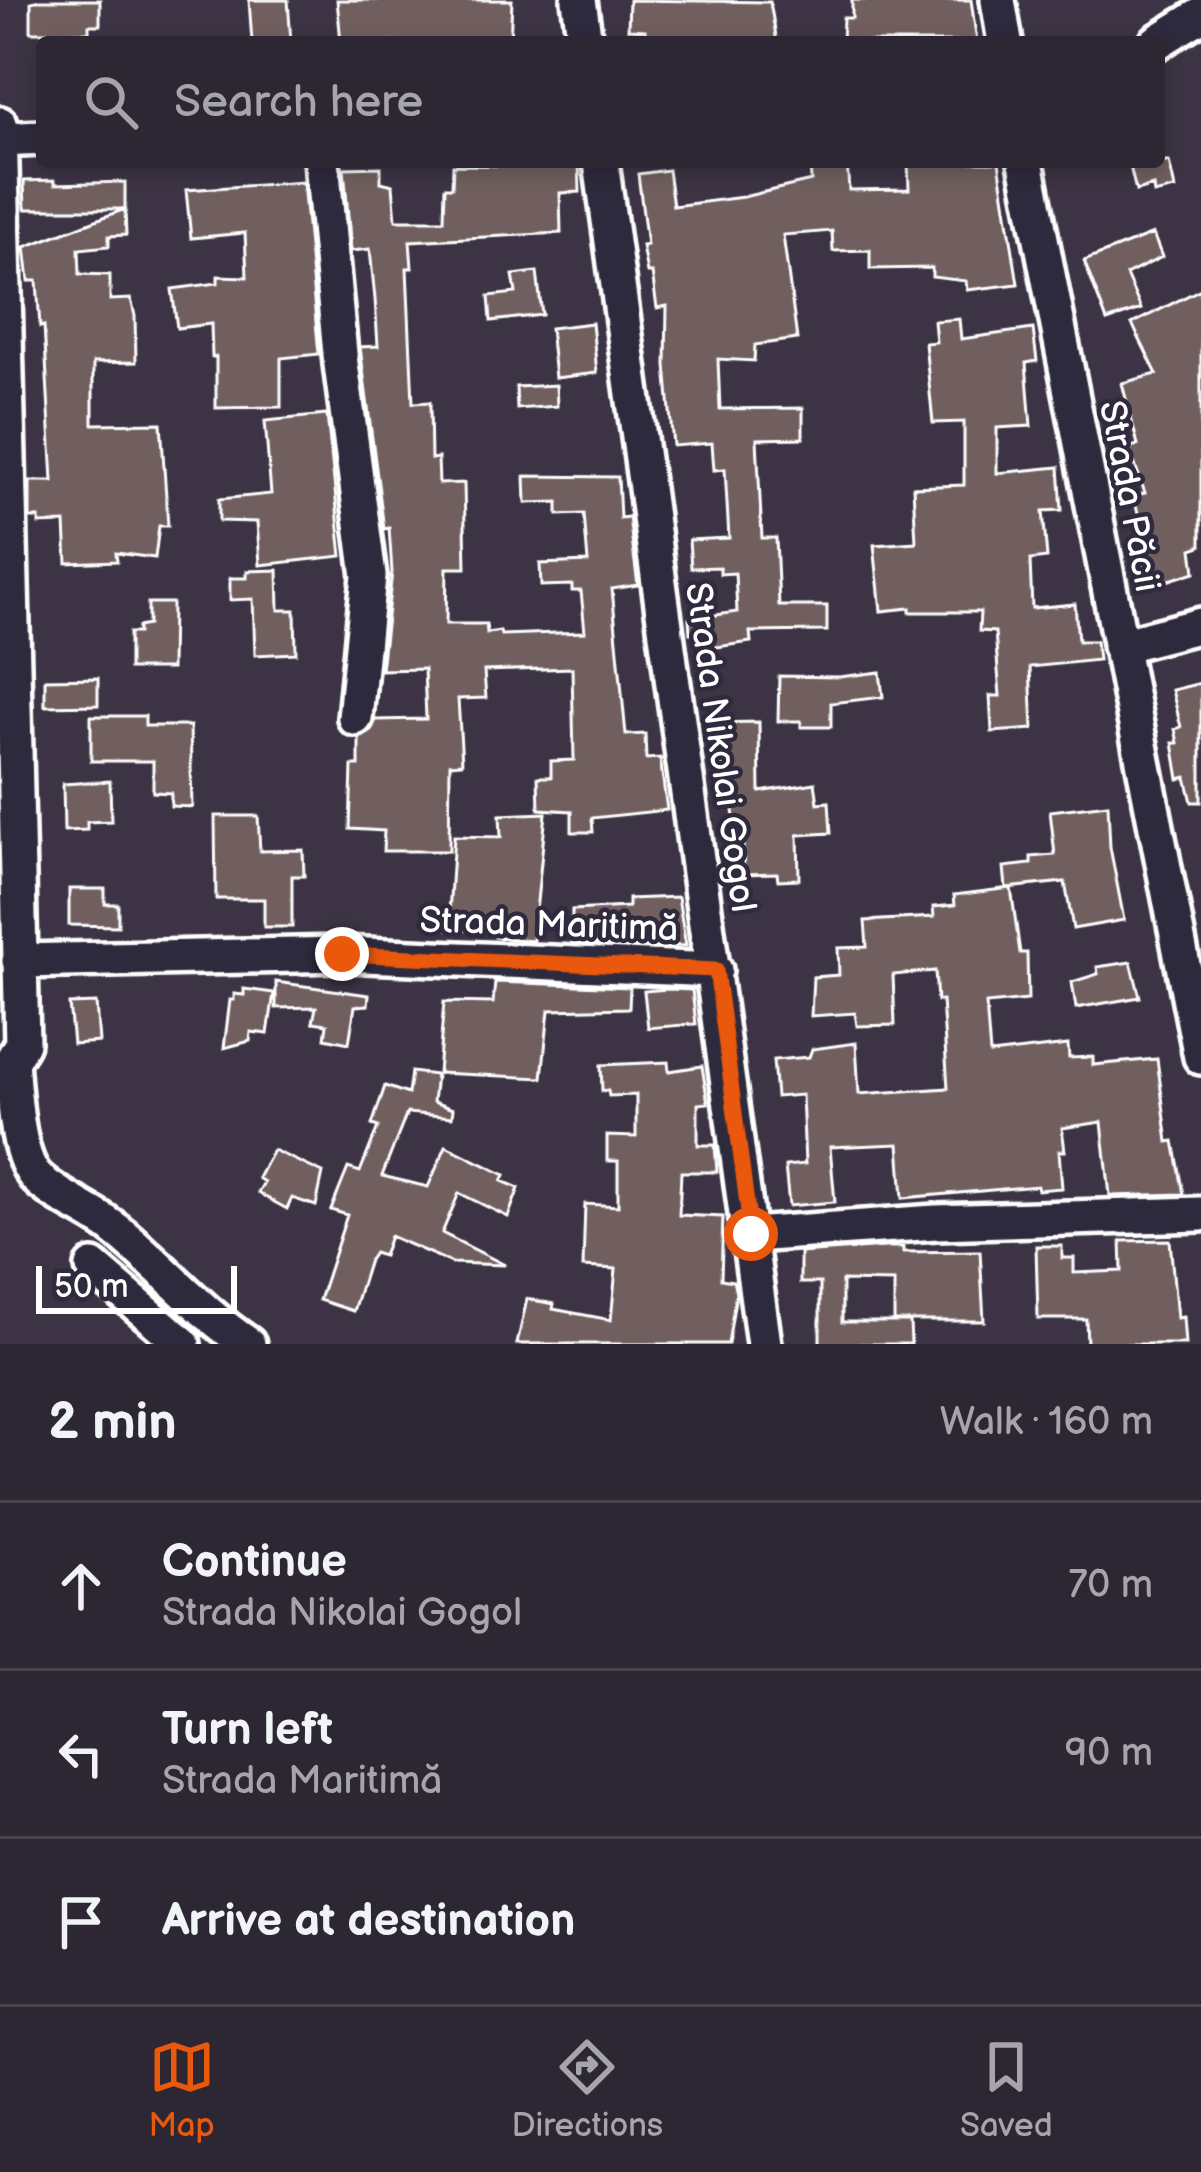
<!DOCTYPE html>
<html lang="en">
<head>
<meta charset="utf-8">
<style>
	:root { --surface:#2d2733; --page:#39333f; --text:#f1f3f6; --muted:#a7a5ac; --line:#48444e; --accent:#ea580c }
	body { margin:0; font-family:"Balsamiq Sans",sans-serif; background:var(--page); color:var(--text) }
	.scale { position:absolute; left:36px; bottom:30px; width:201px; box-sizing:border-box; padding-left:12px; border:6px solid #fff; border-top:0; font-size:33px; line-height:42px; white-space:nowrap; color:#fff; -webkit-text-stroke:9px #2f2a3d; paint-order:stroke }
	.stop { position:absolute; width:36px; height:36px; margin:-27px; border:9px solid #ea580c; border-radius:50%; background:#fff }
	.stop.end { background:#ea580c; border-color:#fff; box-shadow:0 3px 12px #0008 }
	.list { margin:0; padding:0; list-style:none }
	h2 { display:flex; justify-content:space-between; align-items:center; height:156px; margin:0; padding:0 48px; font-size:51px }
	h2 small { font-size:39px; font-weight:400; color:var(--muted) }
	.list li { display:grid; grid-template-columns:78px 1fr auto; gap:36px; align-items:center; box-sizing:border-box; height:168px; padding:0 48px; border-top:3px solid var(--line) }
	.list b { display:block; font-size:45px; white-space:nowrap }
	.list p { margin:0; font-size:39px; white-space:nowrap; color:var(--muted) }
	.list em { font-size:39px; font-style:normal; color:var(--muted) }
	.icon { flex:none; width:66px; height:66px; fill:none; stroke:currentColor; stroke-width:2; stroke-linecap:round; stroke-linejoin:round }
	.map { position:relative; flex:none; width:1201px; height:1344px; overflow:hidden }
	.search { position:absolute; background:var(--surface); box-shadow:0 6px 18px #0003; left:36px; right:36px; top:36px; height:132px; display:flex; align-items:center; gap:30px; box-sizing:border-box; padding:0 42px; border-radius:12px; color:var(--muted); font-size:45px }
	.sheet { height:660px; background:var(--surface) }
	nav { display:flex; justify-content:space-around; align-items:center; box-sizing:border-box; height:168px; border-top:3px solid var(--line); background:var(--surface); font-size:33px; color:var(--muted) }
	nav a { display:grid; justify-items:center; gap:6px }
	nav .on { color:var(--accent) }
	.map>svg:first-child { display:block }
	.building { fill:#715e5e; stroke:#fff; stroke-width:3 }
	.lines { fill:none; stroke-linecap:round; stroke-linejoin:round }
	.minor-casing { stroke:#fff; stroke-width:42 }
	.minor { stroke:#2f2a3d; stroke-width:33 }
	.route { stroke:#ea580c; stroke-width:15 }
	.labels { text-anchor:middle; stroke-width:9; stroke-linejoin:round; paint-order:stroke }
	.street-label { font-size:36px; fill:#fff; stroke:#2f2a3d }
</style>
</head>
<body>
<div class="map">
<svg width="1201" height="1344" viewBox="0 0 1201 1344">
	<rect width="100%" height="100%" fill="#3c3444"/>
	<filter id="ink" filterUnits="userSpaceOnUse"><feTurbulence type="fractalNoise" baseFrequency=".00833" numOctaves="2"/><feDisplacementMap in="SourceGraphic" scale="24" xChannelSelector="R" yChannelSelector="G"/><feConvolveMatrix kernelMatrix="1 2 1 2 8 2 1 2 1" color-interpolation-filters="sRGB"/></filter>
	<g filter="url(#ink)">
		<!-- building -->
		<path class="building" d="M40,0H100V25H89V32H31V2Z
			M249,0H288L291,42H252Z
			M337,0H512L510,42H341Z
			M629,0L770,2L777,42H646L645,30L628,29Z
			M852,0H971L977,42H842L843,18H852Z
			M525,162L579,163L580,192L560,193L561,233L410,241L412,268H407L413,403L430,402L431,459L438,458L439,484L464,483L466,568H447L446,624H486L487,633L500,631L501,635L585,632L581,591H572V585L541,586L540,564L588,562L584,514L558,515V502L526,503L525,476L618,477L620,518L629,517L638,585L612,589L626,735L645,734L646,759L660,758L667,810L592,818L593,832H572V811L539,809L538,777H551V761L574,760L572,668L484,671L486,698L458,699L462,763L450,764L449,851H383L384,831L350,829L352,766H359V738L371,731L376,720L426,719L424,669L381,670L392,572L389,528L384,529L360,347L378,346L375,299L370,249L351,251L344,168L381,167V182L393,185L396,220H444L445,187H452L453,165L519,166Z
			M810,162H847L849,190L909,189L908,162H999L1018,284L967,290L966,281L932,277V268L870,269V250L833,251L832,231L783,235L797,339L755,345L754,361L718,359L720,409L803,408V438L757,439L762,538H776L779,606H827V631L750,632L751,642L703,649L701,633H690L689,619L737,612L735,573L720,574V567L691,568L689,540L729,538L725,469L714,470L712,443L673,446L666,365L667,306L657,308L652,273H647L642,246L647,245L638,174L668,170L673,206L743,197L811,181Z
			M1129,162H1169L1175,189L1154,194L1153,186L1136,191Z
			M55,180V184L125,182V209H25L24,181Z
			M303,182L319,354L281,358V407L216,408V357H212L211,324L177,328L172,289L218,283V276L247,277L245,233L191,238L186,190Z
			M125,209L126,235L109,236V246L79,249L80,274L110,275V300L131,299L135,316L136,362L93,363V424L161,423L168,526H159L155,558L116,553L117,561L67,563L65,523L39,524V518H30V481H53L44,326L40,327L37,281H29L25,247Z
			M1153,234L1162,257L1126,275L1141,309L1107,321L1084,261Z
			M537,272L542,315L491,321L489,296L516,293L513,275Z
			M1201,289V546L1192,549L1195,572L1151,586L1139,547L1147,544L1133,496L1145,493L1129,448L1138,445L1122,383L1157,374L1132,324Z
			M959,319L961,339L1033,329L1037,361L1026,363L1031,426L997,428V473L1059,467L1062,510L1043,511L1047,558L1030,560L1032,608L1075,604L1078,641H1096L1098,660L1030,667L1033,729L992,732L990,696H1000L995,632L979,631L980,612H910V608L881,611L874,545L916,542L913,487L964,485V422L933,423L925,343L936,342L934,321Z
			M592,323L597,373L555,378L550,328Z
			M556,385L557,406L517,409L516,387Z
			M327,415L342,556L260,565L257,522L219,521V499L271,494L265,421Z
			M278,570L279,610H295L296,653L255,655L253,599L230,600V578H247V571Z
			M148,603H172L171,669H129V633H138V627L148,625Z
			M880,672L883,697L831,703V727H801V721H778L779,676L839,677Z
			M98,678V705L45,706V679Z
			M1201,683V802H1192L1186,777L1179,779L1173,743H1178L1175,729L1181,727L1172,690Z
			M91,716H145V726H190L192,807L171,806V793L153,792V761H91Z
			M759,722L760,792L815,783L818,803L829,802L831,833L798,835L799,879L778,880L777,873L744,874L742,821L735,823L726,766H713L709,723Z
			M110,781L111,821L87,822V830L64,831L63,784Z
			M1108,804L1110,847L1124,920L1073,929L1065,882L1006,888L1004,867L1031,864V857L1055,855L1050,811Z
			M546,813L533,941L495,937L496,932L448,929L454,836L501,837L500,815Z
			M215,816H258L260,851L303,850L304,876H292V927H264V899H216Z
			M1011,888L1020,953H1027L1028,1000L986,1004L990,1054L1068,1045L1069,1058L1093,1057V1065L1157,1059L1168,1142L1174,1141L1184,1194L1110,1196L1102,1122L1062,1128L1065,1151H1059L1062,1188L1038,1190L1037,1186L903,1198L899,1144L830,1147L835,1202L789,1206L785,1166L805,1164L802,1095L776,1097L773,1060L809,1057L812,1049L856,1043L859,1094L948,1088L942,1001H937L935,971L893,975L895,1025L857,1026L855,1013L811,1016L813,977L839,975L838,948L867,947L865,921L934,917L933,907L955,905L954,895Z
			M69,889H105V904H118V926L69,925Z
			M678,897L686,946L572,943V910L628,907V899Z
			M1131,962L1140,997L1076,1008L1072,982L1098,974L1097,967Z
			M276,982L369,995L368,1005L355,1006L349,1043L325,1038L327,1024L313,1022L316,1007L276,1008Z
			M495,982L630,987L629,1008L549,1010L542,1078L438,1073L444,1002L493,1003Z
			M244,989L274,993L268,1034L251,1032L250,1041L224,1048L230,1000H234V994L244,995Z
			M668,989L692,990L696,1024L648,1028L644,991Z
			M96,1003L99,1042L73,1044L69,1004Z
			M668,1062L669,1071L702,1066L708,1103L698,1104V1145H715L717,1172H681L679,1215L723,1217L721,1279L733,1281L736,1293L728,1344H517L527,1299L554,1304L553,1309L611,1320L616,1269L583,1267L585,1204L618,1206V1161H607V1136L636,1137V1095L609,1096L608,1091H602L601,1065Z
			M411,1072L436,1075L433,1102L453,1109L452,1117L407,1113L382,1176L428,1187L446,1146L505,1175L502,1181L519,1188L508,1217L459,1193L442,1233L505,1265L452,1263L390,1236L383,1256L374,1253L369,1260L353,1311L319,1300L347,1215L331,1210L348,1168L360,1172L378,1127L372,1125L385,1086L408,1094Z
			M273,1150L323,1173L316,1206L292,1198L287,1209L258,1193L264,1182L258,1178Z
			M1170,1240L1177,1318L1183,1317L1185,1344H1087L1086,1319H1038L1036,1246H1062V1258H1074V1273L1122,1271L1121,1241Z
			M886,1247H903V1252L980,1251L984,1321H894V1282L842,1281V1322H910L911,1344H820V1283H800V1253Z"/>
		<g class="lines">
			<!-- minor casing -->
			<g class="minor-casing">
				<path id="minor" d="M579,0L585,42
					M998,0L1005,42
					M1157,42L1201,15
					M0,124L22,1043L11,1062
					M0,140L42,138
					M322,162L341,364L369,576L355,718
					M601,162L764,1344
					M1026,162L1201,1057
					M1120,646L1201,625
					M19,961L342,954L715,970
					M11,1062C14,1091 16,1157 37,1178C58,1198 91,1210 115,1229C161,1265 199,1312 248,1344
					M751,1235L936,1222L1201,1214
					M93,1267L183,1344"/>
			</g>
			<!-- minor -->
			<use href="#minor" class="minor"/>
		</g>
	</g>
	<g class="lines" filter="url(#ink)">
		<!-- route -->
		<path class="route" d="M342,954L716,970L751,1234"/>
	</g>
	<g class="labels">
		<!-- street labels -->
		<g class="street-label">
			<text transform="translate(1131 496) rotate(79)" y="13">Strada Păcii</text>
			<text transform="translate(722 747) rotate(82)" y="13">Strada Nikolai Gogol</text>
			<text transform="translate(549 923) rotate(2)" y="13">Strada Maritimă</text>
		</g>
	</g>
</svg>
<div class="scale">50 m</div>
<div class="stop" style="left:751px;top:1234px"></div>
<div class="stop end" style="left:342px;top:954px"></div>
<div class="search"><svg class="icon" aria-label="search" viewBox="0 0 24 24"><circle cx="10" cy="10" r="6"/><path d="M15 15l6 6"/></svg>Search here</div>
</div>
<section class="sheet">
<h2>2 min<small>Walk · 160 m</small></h2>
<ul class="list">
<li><svg class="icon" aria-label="ahead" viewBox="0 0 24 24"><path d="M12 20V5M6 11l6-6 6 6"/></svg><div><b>Continue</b><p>Strada Nikolai Gogol</p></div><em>70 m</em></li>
<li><svg class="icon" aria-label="left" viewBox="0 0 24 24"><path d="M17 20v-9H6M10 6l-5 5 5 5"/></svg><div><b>Turn left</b><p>Strada Maritimă</p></div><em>90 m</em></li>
<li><svg class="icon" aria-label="arrive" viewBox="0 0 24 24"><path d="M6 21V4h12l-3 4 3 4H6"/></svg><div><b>Arrive at destination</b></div></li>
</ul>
</section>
<nav>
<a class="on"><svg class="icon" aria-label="map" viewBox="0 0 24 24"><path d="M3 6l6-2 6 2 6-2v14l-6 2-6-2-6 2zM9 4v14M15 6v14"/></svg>Map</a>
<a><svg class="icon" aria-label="directions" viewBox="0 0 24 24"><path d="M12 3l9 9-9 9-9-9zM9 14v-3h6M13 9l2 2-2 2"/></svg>Directions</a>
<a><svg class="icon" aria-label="saved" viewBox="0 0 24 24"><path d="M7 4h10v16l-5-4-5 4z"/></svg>Saved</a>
</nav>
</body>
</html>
